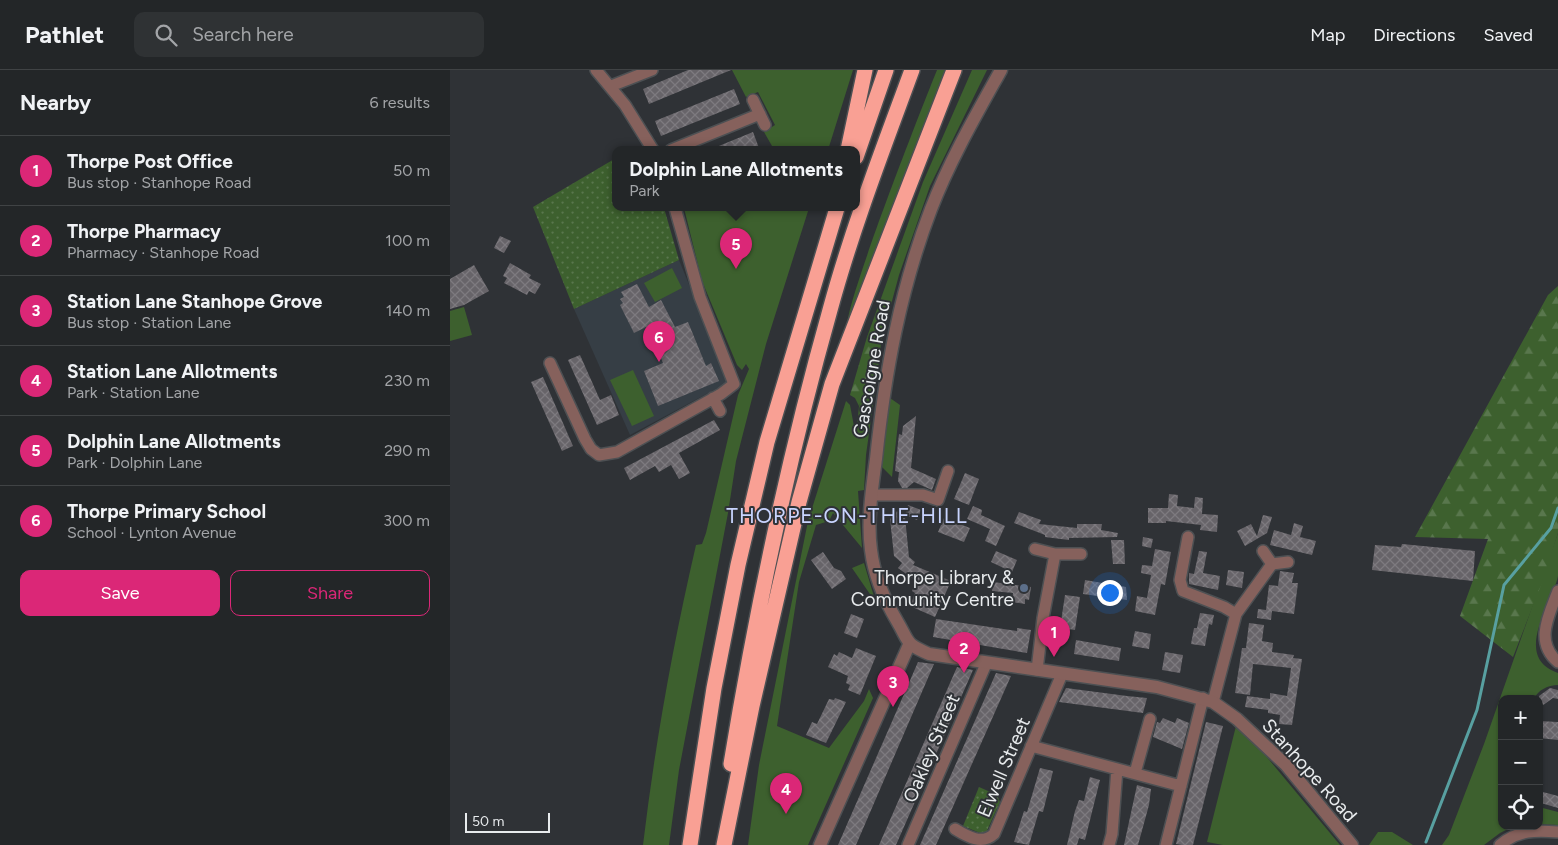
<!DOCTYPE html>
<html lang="en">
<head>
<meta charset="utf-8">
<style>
	:root { --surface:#232628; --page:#2f3234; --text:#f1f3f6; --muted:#a3a5a8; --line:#404345; --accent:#db2777 }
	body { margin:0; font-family:Figtree,sans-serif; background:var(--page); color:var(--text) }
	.controls { position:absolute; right:15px; bottom:15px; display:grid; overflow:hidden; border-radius:10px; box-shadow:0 1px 4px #0004 }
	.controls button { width:45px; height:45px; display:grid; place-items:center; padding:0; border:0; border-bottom:1px solid var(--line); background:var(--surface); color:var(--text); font:25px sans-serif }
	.scale { position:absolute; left:15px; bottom:12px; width:85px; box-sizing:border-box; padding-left:5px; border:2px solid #e8ebed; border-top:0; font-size:14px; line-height:18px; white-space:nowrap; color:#e8ebed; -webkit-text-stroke:4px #2f3236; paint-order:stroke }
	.you { position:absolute; left:659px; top:522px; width:18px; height:18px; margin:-12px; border:4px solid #fff; border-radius:50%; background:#1a73e8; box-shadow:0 0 0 8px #1a73e833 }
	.badge { display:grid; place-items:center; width:32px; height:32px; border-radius:50%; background:var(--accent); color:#fff; font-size:16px; font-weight:700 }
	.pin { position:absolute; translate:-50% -41px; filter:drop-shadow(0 1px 2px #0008) }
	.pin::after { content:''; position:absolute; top:26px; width:18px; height:15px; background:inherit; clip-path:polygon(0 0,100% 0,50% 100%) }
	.popup { position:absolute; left:162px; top:76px; width:248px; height:65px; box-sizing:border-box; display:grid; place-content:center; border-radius:10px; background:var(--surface); filter:drop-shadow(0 1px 4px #0005); font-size:16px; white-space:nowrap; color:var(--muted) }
	.popup b { font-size:19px; color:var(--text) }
	.popup::after { content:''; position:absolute; left:50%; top:100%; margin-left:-10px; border:10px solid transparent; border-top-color:var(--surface) }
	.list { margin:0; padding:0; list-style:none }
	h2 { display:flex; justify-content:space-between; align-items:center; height:65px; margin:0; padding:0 20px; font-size:21px }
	h2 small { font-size:16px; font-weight:400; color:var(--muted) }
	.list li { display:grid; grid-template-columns:32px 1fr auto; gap:15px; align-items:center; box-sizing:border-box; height:70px; padding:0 20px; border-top:1px solid var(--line) }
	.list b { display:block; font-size:19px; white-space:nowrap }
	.list p { margin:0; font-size:16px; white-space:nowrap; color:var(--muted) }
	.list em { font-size:16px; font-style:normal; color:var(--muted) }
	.actions { display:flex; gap:10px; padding:15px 20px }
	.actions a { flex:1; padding:11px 0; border:1px solid var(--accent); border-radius:10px; text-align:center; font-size:18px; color:var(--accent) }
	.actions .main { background:var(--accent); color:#fff }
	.icon { flex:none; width:28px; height:28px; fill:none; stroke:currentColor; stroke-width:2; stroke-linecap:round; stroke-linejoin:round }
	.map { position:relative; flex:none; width:1108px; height:775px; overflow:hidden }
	header { display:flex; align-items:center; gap:30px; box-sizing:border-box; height:70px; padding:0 25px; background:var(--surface); border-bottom:1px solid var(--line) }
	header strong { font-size:24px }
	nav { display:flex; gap:28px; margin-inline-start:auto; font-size:18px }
	.search { width:350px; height:45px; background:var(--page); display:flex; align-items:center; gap:12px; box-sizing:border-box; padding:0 18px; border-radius:10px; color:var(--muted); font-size:19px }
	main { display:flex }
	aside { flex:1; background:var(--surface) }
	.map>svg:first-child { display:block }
	.built { fill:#363e45 }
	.green { fill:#3d602e }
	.forest { fill:url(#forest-firs) }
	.park { fill:url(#park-dots) }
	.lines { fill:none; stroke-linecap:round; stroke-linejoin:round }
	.stream { stroke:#58a0a1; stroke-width:3 }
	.building { fill:url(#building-cross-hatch) }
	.minor-casing { stroke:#4d5053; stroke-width:14 }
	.tertiary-casing { stroke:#4d5053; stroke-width:15 }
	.motorway-casing { stroke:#4d5053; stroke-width:18 }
	.minor { stroke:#86615c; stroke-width:11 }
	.tertiary { stroke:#86615c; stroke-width:12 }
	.motorway { stroke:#f9a094; stroke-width:15 }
	.service-dot { fill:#5c6f8a; stroke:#2f3236; stroke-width:2 }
	.labels { text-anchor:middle; stroke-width:4; stroke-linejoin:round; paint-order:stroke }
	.street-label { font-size:19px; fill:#e8ebed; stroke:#2f3236 }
	.poi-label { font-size:19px; fill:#e8ebed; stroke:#2f3236; text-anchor:end }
	.quarter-label { font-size:21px; letter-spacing:1px; fill:#c8d4fe; stroke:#2f3236 }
</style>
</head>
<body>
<header>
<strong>Pathlet</strong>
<div class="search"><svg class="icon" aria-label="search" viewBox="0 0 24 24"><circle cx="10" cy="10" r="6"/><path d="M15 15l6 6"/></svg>Search here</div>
<nav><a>Map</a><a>Directions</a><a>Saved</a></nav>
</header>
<main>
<aside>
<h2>Nearby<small>6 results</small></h2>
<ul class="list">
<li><span class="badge">1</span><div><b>Thorpe Post Office</b><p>Bus stop · Stanhope Road</p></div><em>50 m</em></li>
<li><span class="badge">2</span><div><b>Thorpe Pharmacy</b><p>Pharmacy · Stanhope Road</p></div><em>100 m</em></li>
<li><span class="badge">3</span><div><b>Station Lane Stanhope Grove</b><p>Bus stop · Station Lane</p></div><em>140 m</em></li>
<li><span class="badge">4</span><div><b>Station Lane Allotments</b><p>Park · Station Lane</p></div><em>230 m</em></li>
<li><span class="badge">5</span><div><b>Dolphin Lane Allotments</b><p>Park · Dolphin Lane</p></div><em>290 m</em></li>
<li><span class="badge">6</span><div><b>Thorpe Primary School</b><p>School · Lynton Avenue</p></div><em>300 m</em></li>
</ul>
<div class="actions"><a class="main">Save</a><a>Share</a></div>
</aside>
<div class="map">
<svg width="1108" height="775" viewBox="0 0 1108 775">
	<defs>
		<pattern id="forest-firs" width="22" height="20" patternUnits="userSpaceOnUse" patternTransform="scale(1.25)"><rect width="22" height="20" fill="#3d602e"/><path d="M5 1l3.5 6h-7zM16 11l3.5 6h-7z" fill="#59774d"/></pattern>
		<pattern id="park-dots" width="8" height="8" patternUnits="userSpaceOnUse" patternTransform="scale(1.25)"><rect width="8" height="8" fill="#3d602e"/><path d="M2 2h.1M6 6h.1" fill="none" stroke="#59774d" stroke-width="1.8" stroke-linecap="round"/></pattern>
		<pattern id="building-cross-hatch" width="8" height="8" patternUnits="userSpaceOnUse" patternTransform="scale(1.25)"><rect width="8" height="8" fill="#676469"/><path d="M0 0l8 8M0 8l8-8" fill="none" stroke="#7d7a7f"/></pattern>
	</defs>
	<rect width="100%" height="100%" fill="#2f3236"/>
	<!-- built -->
	<path class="built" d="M229,190L279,312L180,365L124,239Z"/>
	<!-- green -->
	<path class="green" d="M282,0H403L378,80H313L322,76L314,62L325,55L308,22L296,27Z
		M487,0H495L397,260C391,243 474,32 487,0Z
		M522,0H537L480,116L449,205L431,272L417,267L473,112Z
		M234,138H359L316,274L286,391L278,443L229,700L219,775H193C205,674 223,574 246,475L252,474L256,463L288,325L299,299L296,294L292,300L287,295L252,211Z
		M222,198L232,218L205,232L194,213Z
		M14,237L22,265L0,271V241Z
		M430,284L416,385L414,420L408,421L412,478L383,443L379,451L366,455L349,512L327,656L379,678L414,631L419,619L423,628L358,775H298L309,695L358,451L396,331L400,335L406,367L409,336Z
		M183,300L204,346L182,356L160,310Z
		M440,328L450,335L442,407L432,397Z
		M1108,463C1108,476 1108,493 1108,506C1103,533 1061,587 1108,603V615C1098,615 1088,620 1084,629H1052V756H1064L1050,763L1034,775H992L999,765L1034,674Z
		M414,493L425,530H424L402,498Z
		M786,656L811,680L890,775H773L757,772Z
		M1089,737L1108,742V755L1089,754Z
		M928,762H942L963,775H919Z"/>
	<!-- forest -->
	<path class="forest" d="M1108,216V463L1093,510L1063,587L1010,546L1038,469L965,467L1098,225Z
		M417,267L431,272L430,284L409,336L405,328L400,325Z"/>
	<!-- park -->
	<path class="park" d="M166,88V138H214L229,190L124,239L83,137Z
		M529,717L547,725L550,732L535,765L513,756Z"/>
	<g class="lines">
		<!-- stream -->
		<path class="stream" d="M976,772L1027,640L1054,515L1101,458L1108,438"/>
	</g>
	<!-- building -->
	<path class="building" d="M238,0H281L199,34L193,19Z
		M284,19L290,34L211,66L205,51Z
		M303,62L309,78L303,80H259Z
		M50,166L61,171L54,183L44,178Z
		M60,193L81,205L79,208L91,214L85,224L79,221L77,225L54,213L57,208L53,206Z
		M24,195L39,221L14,235L0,239V209Z
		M187,214L199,237L211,230L225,257L238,252L256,296L261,293L269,311L208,336L194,301L213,293L198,256L184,263L170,235L173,233L170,229L174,227L171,222Z
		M130,285L150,330L161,325L169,345L147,355L118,290Z
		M93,307L123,376L112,381L81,312Z
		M466,346L461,398L486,409L482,420L464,412L457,418H452L448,411L449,402L445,401L449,364L452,365L453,356Z
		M264,350L270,360L229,383L240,403L229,409L221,395L209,402L205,396L180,410L174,398Z
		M515,403L529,409L519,435L504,429Z
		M719,424L728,425L727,436L744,438L745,427L753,428L752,444L768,445L767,462L750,460L751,455L716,451V453H698V438H718Z
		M458,435L471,440L467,450L455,445Z
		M523,436L532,440L531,445L555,456L546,476L535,471L540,459L517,449Z
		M447,441L455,447L459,487L465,492L463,495L501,511L485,547L460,536L465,523L462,521L466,511L448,498L452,493L444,486L440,449Z
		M569,442L591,450L589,454L627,458V454H652L651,460L668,463L667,467L619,468V470L595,467V465L564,453Z
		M813,445L822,447L817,463L795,476L787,461L801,454L807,466Z
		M494,448L520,458L514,472L488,462Z
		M844,453L853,456L850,467L866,471L862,485L820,475L824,460L841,465Z
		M693,467L703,469L701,478L692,476Z
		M661,470H674L675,494H663Z
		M952,474L1025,481L1023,511L922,500L925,475L951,477Z
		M705,479L721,482L715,515L711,514L705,545L685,541L687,526L697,528L701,505L691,503L692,495L702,496Z
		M546,481L567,490L562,502L541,492Z
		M749,481L757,482L753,503L770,506L768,520L739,514V503L744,504Z
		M373,482L384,498L391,501L396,509L382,519L361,490Z
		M778,500L794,502L792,518L776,515Z
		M830,501L844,503L842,513H848L844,544L822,541L821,550L807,548L808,539L816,540L819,515L828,516Z
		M635,510L676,517L677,530L633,524Z
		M543,512L581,517L579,530L575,529V534L562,532L563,523L542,521Z
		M615,525L630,527L625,560L610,558Z
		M750,543L764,545L762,555L759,554L755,576L741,574L744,558H747Z
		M401,544L414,549L407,568L394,563Z
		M486,549L567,561V558L581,560L577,583L483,567Z
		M799,553L814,555L812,571L823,573L822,582L844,585L843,588L852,589L842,655L829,654L830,645L818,643V640L795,637L797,626L820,629V623L837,626L841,598L803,594L800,625L785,623L792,578H796Z
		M685,561L701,564L699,579L682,576Z
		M626,570L671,578L669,591L624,584Z
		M406,578L426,586L410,625L398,620L400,615L396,613L398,606L378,597L384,584L387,586L389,582L402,588Z
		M715,582L733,585L730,603L712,600Z
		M468,592L484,594L406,775H388Z
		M507,597L523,600L446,775H429Z
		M546,603L561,606L486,775H470Z
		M616,618L677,626L697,628L693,643L609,632Z
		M1100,618L1108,620V629L1103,628L1089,638V626Z
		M385,628L396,632L376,673L356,665L362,652L367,654L379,629L384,630Z
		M713,648L725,653L727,648L739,653L732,679L703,667L707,652L710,653Z
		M1089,651L1108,652V670L1089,668Z
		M756,652L773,656L743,775H732L726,774Z
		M590,698L603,701L593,742L589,741L579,775L564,772L574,741L577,742Z
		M640,707L650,710L635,770L629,768L627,775H617L625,741L629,730L634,731Z
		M687,715L701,719L699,735L688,775H674Z
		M1093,722L1108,726V738L1091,733Z"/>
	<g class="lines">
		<!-- minor casing -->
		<g class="minor-casing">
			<path id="minor" d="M146,0L175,35L203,80
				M161,16L202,0
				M303,30L315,55
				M221,80L310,44
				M100,293L135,369L141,379L149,385L167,382L271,324L284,314L250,227L225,138
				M263,328L270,341
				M422,425H473L488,430L498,401
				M738,467L730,510L733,521L774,537L786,544
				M585,479L605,484H631
				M813,481L822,494L838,492
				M1108,521C1099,545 1084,572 1108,592
				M587,600L593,548L605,484
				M763,632L786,544L822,494
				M581,676L731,716
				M685,703L700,649
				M505,759C518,767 532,775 544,764L612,604
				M458,775L536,594
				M659,775L662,764L667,699
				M716,775L753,628
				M1050,775C1068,760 1086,760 1108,762"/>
		</g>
		<!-- tertiary casing -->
		<g class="tertiary-casing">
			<path id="tertiary" d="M551,0C526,45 500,90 481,139C450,220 435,303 426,389C422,418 417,451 421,480C424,506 434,529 447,551C460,573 454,573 479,584L707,617L763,632L787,649L836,695L902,775
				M370,775L459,575"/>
		</g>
		<!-- motorway casing -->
		<g class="motorway-casing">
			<path id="motorway" d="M398,80L415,0
				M406,87L436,0
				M281,694C306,542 338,389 380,240C402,159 433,79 462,0
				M240,775L264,618L288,495L317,372L387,138
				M274,775L302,636L349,432L382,314L504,0"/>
		</g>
		<!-- minor -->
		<use href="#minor" class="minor"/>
		<!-- tertiary -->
		<use href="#tertiary" class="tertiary"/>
		<!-- motorway -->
		<use href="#motorway" class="motorway"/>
	</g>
	<!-- markers -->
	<circle class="service-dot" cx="574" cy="518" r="5"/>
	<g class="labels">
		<!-- street labels -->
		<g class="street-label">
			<text transform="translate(421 299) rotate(-80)" y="7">Gascoigne Road</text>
			<text transform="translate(481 678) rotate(-67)" y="7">Oakley Street</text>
			<text transform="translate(553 697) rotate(-67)" y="7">Elwell Street</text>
			<text transform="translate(860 700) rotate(48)" y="7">Stanhope Road</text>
		</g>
		<!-- poi labels -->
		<g class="poi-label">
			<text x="564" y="514">Thorpe Library &amp;<tspan x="564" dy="22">Community Centre</tspan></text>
		</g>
		<!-- quarter labels -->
		<g class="quarter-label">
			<text x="397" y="453">THORPE-ON-THE-HILL</text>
		</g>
	</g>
</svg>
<div class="controls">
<button>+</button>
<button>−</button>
<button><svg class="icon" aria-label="locate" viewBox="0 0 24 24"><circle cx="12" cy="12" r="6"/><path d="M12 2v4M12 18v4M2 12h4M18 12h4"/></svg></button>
</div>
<div class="scale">50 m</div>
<div class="you"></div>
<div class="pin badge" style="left:604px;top:587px">1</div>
<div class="pin badge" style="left:514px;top:603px">2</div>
<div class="pin badge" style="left:443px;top:637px">3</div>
<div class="pin badge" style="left:336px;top:744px">4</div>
<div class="pin badge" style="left:286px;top:199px">5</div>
<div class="popup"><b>Dolphin Lane Allotments</b>Park</div>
<div class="pin badge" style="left:209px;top:292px">6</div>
</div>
</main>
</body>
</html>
